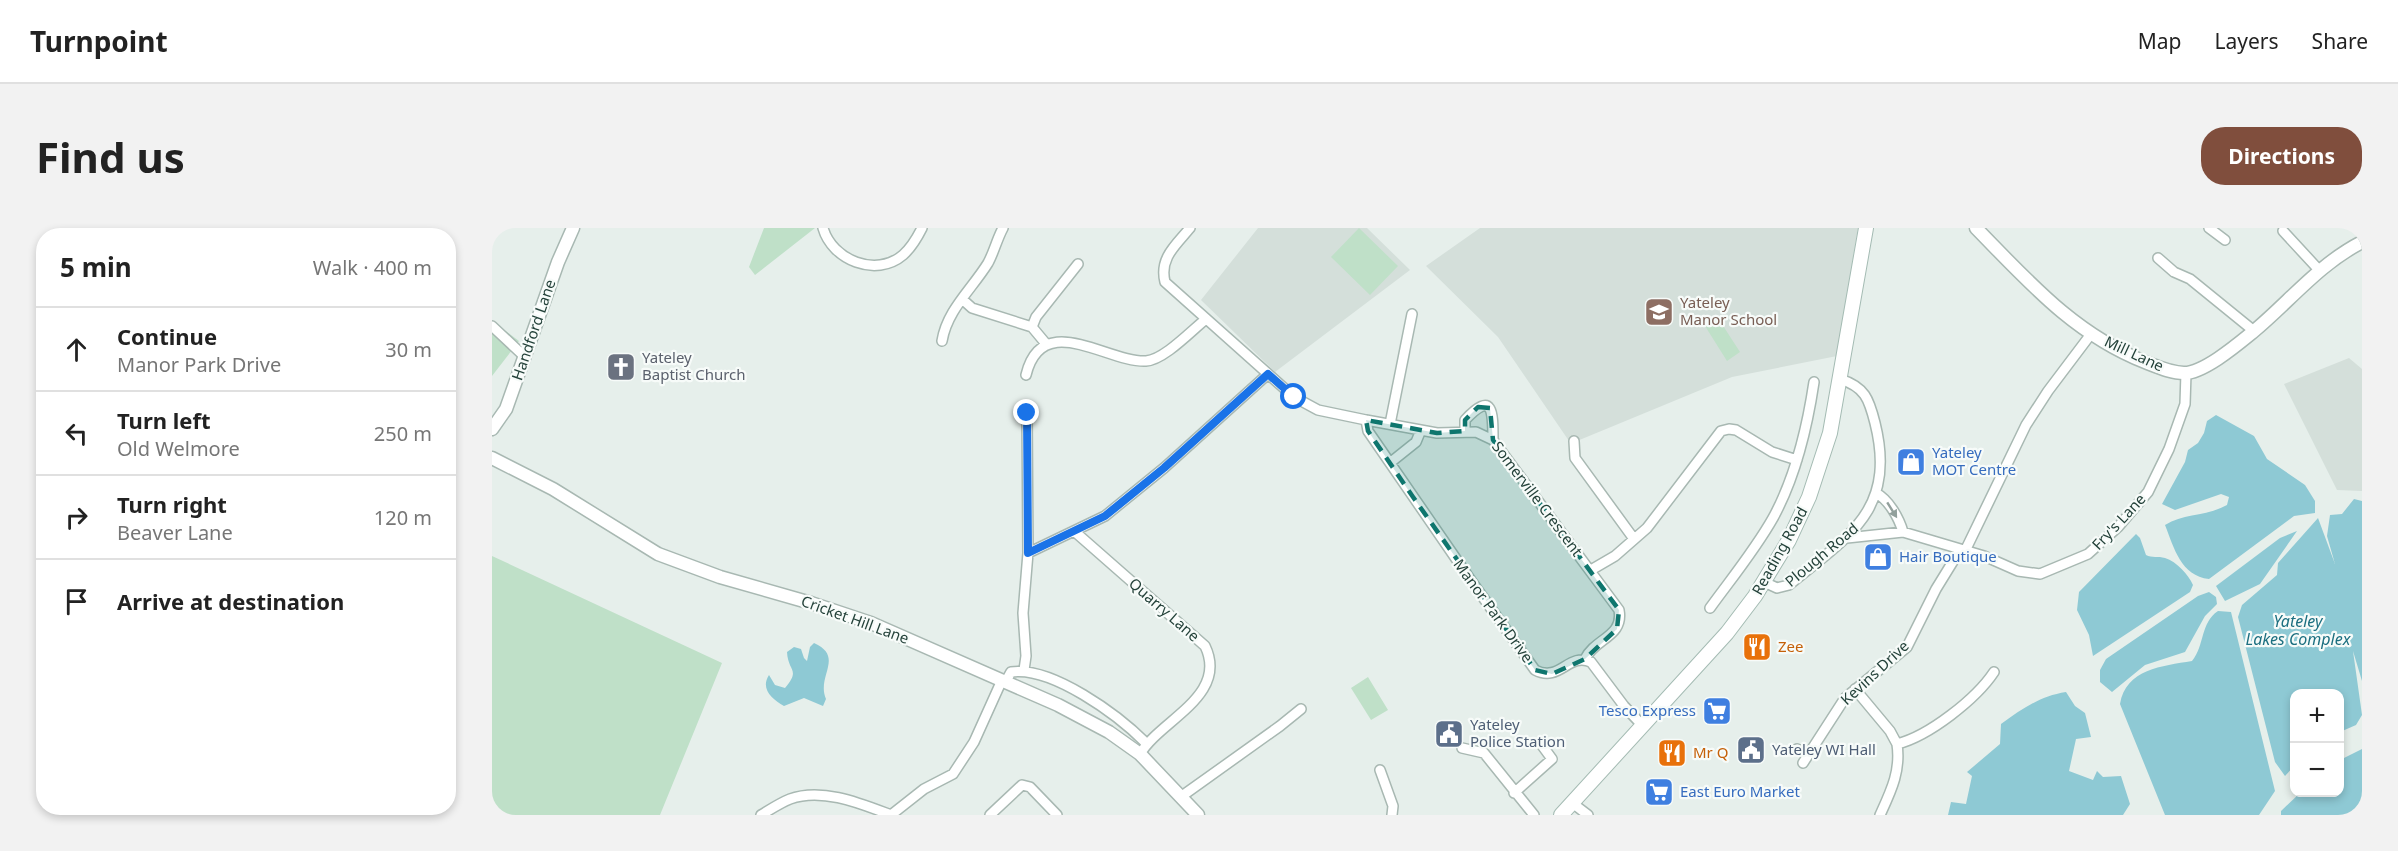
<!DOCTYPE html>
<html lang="en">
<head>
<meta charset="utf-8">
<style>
	:root { --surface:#fff; --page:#f2f2f2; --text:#222; --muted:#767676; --line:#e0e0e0; --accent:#804e3d }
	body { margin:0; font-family:"Noto Sans",sans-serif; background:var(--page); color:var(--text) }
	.controls { position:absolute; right:18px; bottom:18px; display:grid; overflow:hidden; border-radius:12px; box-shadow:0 3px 9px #0003 }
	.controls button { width:54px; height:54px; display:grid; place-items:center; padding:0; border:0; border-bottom:2px solid var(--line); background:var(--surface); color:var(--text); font:30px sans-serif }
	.stop { position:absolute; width:18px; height:18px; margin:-14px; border:4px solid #1a73e8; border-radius:50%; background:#fff }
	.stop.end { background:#1a73e8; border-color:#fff; box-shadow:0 2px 6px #0008 }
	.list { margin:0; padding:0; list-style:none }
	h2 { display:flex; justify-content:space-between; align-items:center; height:78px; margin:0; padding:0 24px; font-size:26px }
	h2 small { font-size:20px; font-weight:400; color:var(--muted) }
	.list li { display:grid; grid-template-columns:39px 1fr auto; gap:18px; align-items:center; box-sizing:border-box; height:84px; padding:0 24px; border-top:2px solid var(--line) }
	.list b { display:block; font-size:22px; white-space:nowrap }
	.list p { margin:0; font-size:20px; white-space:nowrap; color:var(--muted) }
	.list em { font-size:20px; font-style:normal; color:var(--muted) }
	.icon { flex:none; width:33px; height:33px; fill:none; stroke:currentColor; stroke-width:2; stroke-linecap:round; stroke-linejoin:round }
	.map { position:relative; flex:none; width:1870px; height:587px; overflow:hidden; border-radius:24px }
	header { display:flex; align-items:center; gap:36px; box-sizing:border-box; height:84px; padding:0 30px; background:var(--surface); border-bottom:2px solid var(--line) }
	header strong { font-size:28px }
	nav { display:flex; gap:33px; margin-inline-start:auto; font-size:21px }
	.intro { display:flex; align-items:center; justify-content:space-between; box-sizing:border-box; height:144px; padding:0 36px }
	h1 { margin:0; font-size:42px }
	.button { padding:15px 27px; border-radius:24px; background:var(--accent); color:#fff; font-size:21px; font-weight:700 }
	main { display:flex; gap:36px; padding:0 36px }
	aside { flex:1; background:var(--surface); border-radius:24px; box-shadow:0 3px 9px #0003 }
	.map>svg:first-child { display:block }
	.built { fill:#d4dfda }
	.green { fill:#bfe0c8 }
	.water { fill:#8ec9d4 }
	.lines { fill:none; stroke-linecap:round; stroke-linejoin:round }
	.minor-casing { stroke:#a8b8b2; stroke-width:12 }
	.tertiary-casing { stroke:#a8b8b2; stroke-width:15 }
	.secondary-casing { stroke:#a4bbb3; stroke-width:16 }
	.minor { stroke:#fff; stroke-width:9 }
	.tertiary { stroke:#fff; stroke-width:12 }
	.secondary { stroke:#fff; stroke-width:14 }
	.oneway { fill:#92a09c }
	.route { stroke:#1a73e8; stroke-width:8 }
	.marked { fill:#0f766e; fill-opacity:0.2; stroke:#0f766e; stroke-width:4.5; stroke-dasharray:12 8; stroke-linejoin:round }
	.labels { text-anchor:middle; stroke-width:4.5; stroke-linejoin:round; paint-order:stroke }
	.education-label { font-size:15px; fill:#785e54; stroke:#f7fbf9; text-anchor:start }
	.street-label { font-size:15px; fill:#24423a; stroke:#f7fbf9 }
	.worship-label { font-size:15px; fill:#5b616d; stroke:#f7fbf9; text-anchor:start }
	.shop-label { font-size:15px; fill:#366cbe; stroke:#f7fbf9; text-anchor:start }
	.food-label { font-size:15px; fill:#c56008; stroke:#f7fbf9; text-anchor:start }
	.service-label { font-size:15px; fill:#4e5e75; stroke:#f7fbf9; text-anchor:start }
	.water-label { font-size:16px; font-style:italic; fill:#1c6f80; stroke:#f7fbf9 }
</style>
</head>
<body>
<header>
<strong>Turnpoint</strong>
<nav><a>Map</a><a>Layers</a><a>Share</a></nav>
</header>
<div class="intro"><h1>Find us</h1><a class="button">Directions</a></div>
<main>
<aside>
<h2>5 min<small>Walk · 400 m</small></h2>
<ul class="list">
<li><svg class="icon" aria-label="ahead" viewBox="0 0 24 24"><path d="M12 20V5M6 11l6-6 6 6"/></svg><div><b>Continue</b><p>Manor Park Drive</p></div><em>30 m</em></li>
<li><svg class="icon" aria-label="left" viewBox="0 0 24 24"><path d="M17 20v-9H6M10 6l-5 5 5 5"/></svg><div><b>Turn left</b><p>Old Welmore</p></div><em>250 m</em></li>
<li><svg class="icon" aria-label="right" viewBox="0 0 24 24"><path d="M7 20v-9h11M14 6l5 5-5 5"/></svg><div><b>Turn right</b><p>Beaver Lane</p></div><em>120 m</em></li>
<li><svg class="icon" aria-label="arrive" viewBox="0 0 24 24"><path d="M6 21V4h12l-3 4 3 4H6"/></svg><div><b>Arrive at destination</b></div></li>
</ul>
</aside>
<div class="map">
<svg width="1870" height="587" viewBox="0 0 1870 587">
	<rect width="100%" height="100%" fill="#e6efeb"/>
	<!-- built -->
	<path class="built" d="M766,0H875L918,42L783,144L709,72Z
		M988,0H1366L1345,128L1240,149L1085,213H1077L1006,109L934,38Z
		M1857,130L1870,141V263L1845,262L1792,156Z"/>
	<!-- green -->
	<path class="green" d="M272,0H323L263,47L257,39Z
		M867,0L906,38L878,67L839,29Z
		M1226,90L1248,124L1235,133L1213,98Z
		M0,93L27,113L0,148Z
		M0,328L230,435L168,587H0Z
		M876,449L896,482L879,492L859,460Z"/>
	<!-- water -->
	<path class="water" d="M1724,187L1762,208L1775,231L1813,257L1823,273V285L1802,288L1717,351C1689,348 1682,320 1673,297C1692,285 1713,289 1735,277L1737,269L1729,266L1683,282L1670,276L1693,234L1696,222L1706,215L1712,205L1715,193Z
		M1862,271L1870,273V453L1861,423L1870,487L1864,497L1848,504V466H1802V538L1793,548L1783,534L1746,389L1750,377L1785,347L1786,335L1826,290L1843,336L1835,308L1838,287L1850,286Z
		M1805,303L1768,356L1733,373L1724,358L1788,310Z
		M1644,306L1648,310L1654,327C1660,330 1666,328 1673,330C1685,334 1696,346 1701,357L1698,364L1601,428L1597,407L1585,382L1587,364Z
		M1717,364L1724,369L1725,376L1713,388L1693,424L1653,437L1620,464L1608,454V442L1614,431L1706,368Z
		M1726,383L1739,384L1783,563L1767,587H1673L1628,476C1634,441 1670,438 1700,433C1713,417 1708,395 1726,383Z
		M322,415C353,429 324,448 334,471L331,478L312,470L292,478C280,471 268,461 277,447L283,457L293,460C309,441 296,444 295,424L302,419L309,421L312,430L315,433L318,419Z
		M1574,464L1583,478L1593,485L1599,509L1584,511L1577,543L1601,552L1605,543L1611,549L1629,548L1638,576L1631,587H1456L1459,574L1474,576L1480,548L1475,544L1508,516L1509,496C1530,481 1548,468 1574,464Z
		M1870,521V587H1789V583L1808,565L1848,564V532Z"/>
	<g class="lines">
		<!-- minor casing -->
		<g class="minor-casing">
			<path id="minor" d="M331,0C340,32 384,50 411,27C420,19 425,10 430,0
				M698,0C684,17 667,30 673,54L802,169L826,182L874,192L876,203L980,354L1043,442C1068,455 1076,424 1099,434L1132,478L1151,498
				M1717,0L1733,12
				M1791,3L1827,42
				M1666,30L1682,44L1698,51L1762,103
				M470,71L480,80L540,99L555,117
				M0,98L33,129
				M540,99L544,89L586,36
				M450,113C455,82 480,61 496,35C502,24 505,11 511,0
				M534,147C550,81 616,135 654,133C672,132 700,102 714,91
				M874,192L945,205L984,204L1001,212L1127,382C1132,409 1103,410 1093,431
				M898,196L920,86
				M973,203V192C1001,162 1001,184 1001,212
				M1082,213L1083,230L1142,311
				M899,234L924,214L929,202
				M1384,265C1397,272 1407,290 1411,304
				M582,303L713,418C737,468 668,492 648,526
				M1355,310L1411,304L1492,328L1526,343L1548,346L1596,326L1626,299L1656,264L1677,221L1693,176L1694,145
				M1473,323L1534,197L1556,163L1599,106
				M536,325L613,288L672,240L776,146
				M1099,342L1123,328L1155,300L1229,203L1237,201L1244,202L1280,224L1305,232
				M1272,354L1285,360L1297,357C1356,308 1405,283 1383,195C1377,171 1373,159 1348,151
				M1218,380C1239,351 1263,322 1281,290C1304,248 1315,201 1322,154
				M532,442L534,428L531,385L536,325L535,185
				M514,453L519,444C560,438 626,487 654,515
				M1363,461L1398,503L1405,516
				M970,520L992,525L1042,587
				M1305,521L1316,527
				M1311,535L1353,470L1415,419L1444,361L1468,322
				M888,542L901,578L900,587
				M1022,565L1060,531L1049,516
				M690,568L788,498L809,481
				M1079,574L1096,587
				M269,587C279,581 288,575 298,571C330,559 370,576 399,587
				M399,587L432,561L461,546L482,514L510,452
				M498,587L530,557L538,559L565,587
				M1388,587C1399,563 1409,543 1405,516C1437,508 1484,471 1502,444"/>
		</g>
		<!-- tertiary casing -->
		<g class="tertiary-casing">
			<path id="tertiary" d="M1484,0C1536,53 1582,106 1653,134C1666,139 1679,145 1692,145C1712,145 1746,116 1762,103C1798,73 1827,36 1870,14
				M0,201L14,181L66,34L81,0
				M0,230L61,261L166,326L228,349L319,375L379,395L566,477L617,504L648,526L706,587"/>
		</g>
		<!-- secondary casing -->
		<g class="secondary-casing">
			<path id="secondary" d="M1069,587L1235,405L1263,368L1297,312L1317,269L1338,205L1374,0"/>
		</g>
		<!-- minor -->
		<use href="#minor" class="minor"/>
		<!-- tertiary -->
		<use href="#tertiary" class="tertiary"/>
		<!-- secondary -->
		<use href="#secondary" class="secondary"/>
	</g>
	<!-- one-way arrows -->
	<defs><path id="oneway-solid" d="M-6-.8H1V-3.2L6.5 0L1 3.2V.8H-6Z" transform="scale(1.5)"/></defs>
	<use class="oneway" href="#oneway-solid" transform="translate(1400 282) rotate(58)"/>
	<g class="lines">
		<!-- route -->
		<path class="route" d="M535,185L536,325L613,288L672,240L776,146L802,169"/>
	</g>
	<!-- marked area -->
	<path class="marked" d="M986,179L998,180L1001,212L1127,382L1125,401L1093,431L1060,446L1043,442L921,269L876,203L874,192L945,205L973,203V192Z"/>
	<!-- icons -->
	<defs>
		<g id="school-square" transform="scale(1.5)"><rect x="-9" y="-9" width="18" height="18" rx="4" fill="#8d6e63" stroke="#f7fbf9"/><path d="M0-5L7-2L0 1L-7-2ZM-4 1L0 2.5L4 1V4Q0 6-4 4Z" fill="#fff"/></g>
		<g id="church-square" transform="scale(1.5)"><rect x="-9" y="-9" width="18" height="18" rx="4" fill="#6b7280" stroke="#f7fbf9"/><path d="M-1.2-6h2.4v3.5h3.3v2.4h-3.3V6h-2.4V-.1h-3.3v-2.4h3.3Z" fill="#fff"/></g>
		<g id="shop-square" transform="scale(1.5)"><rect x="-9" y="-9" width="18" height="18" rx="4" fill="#3f7fe0" stroke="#f7fbf9"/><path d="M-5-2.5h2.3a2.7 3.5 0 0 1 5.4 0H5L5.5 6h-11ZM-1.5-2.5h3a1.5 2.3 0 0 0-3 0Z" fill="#fff"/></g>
		<g id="restaurant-square" transform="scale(1.5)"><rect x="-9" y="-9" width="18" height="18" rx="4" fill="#e8710a" stroke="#f7fbf9"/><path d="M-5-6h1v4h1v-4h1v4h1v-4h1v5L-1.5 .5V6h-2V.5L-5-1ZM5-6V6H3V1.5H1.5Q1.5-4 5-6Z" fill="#fff"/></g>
		<g id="supermarket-square" transform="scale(1.5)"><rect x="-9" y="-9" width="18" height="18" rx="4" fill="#3f7fe0" stroke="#f7fbf9"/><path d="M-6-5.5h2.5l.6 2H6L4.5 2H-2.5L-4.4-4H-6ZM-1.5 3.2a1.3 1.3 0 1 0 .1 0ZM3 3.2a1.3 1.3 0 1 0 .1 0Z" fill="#fff"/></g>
		<g id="civic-square" transform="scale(1.5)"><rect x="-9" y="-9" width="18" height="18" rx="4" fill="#5c6f8a" stroke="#f7fbf9"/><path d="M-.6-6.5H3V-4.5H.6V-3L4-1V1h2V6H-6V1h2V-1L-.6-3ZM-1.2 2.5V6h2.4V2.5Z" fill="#fff"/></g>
	</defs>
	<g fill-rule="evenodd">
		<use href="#school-square" x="1167" y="84"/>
		<use href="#church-square" x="129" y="139"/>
		<use href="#shop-square" x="1419" y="234"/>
		<use href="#shop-square" x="1386" y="329"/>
		<use href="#restaurant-square" x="1265" y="419"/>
		<use href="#supermarket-square" x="1225" y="483"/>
		<use href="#civic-square" x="957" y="506"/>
		<use href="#civic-square" x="1259" y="522"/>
		<use href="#restaurant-square" x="1180" y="525"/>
		<use href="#supermarket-square" x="1167" y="564"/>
	</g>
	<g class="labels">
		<!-- education labels -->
		<g class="education-label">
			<text x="1188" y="80">Yateley<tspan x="1188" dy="17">Manor School</tspan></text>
		</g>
		<!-- street labels -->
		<g class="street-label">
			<text transform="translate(42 102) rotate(-71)" y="5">Handford Lane</text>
			<text transform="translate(1642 126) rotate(25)" y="5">Mill Lane</text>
			<text transform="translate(1045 271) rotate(53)" y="5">Somerville Crescent</text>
			<text transform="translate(1627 294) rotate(-47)" y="5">Fry's Lane</text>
			<text transform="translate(1288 323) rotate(-61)" y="5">Reading Road</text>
			<text transform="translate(1330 327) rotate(-40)" y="5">Plough Road</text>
			<text transform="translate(672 382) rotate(41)" y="5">Quarry Lane</text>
			<text transform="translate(1001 383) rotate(54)" y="5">Manor Park Drive</text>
			<text transform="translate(363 392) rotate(20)" y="5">Cricket Hill Lane</text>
			<text transform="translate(1383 445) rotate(-43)" y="5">Kevins Drive</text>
		</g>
		<!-- worship labels -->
		<g class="worship-label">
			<text x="150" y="135">Yateley<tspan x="150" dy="17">Baptist Church</tspan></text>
		</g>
		<!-- shop labels -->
		<g class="shop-label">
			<text x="1440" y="230">Yateley<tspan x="1440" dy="17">MOT Centre</tspan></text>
			<text x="1407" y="334">Hair Boutique</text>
			<text x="1204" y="488" text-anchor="end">Tesco Express</text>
			<text x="1188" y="569">East Euro Market</text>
		</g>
		<!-- food labels -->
		<g class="food-label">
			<text x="1286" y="424">Zee</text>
			<text x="1201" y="530">Mr Q</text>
		</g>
		<!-- service labels -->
		<g class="service-label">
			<text x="978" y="502">Yateley<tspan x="978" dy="17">Police Station</tspan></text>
			<text x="1280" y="527">Yateley WI Hall</text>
		</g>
		<!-- water labels -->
		<g class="water-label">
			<text x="1806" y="399">Yateley<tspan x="1806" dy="18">Lakes Complex</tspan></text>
		</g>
	</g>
</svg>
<div class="controls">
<button>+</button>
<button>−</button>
</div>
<div class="stop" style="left:802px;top:169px"></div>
<div class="stop end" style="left:535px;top:185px"></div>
</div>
</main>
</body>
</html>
